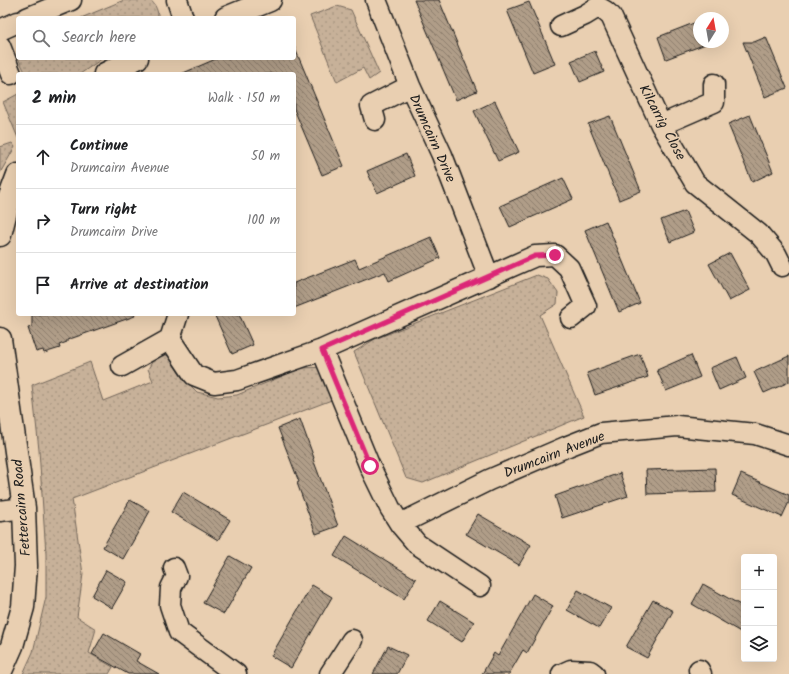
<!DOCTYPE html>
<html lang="en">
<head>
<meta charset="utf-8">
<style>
	:root { --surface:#fff; --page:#f2f2f2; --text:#202124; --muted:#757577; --line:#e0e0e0 }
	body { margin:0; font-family:Kalam,sans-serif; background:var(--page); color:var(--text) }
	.controls { position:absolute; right:12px; bottom:12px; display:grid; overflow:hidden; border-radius:4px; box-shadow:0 4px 16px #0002 }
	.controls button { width:36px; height:36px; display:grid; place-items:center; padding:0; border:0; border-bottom:1px solid var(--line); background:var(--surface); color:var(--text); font:20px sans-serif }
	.compass { position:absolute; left:693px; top:12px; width:36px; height:36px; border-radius:50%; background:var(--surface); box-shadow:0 4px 16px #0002; rotate:11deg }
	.stop { position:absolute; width:12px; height:12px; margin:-9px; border:3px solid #db2777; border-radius:50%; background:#fff }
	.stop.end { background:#db2777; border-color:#fff; box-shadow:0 1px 4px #0008 }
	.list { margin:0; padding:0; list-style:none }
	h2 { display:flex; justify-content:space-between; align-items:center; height:52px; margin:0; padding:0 16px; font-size:17px }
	h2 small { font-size:13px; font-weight:400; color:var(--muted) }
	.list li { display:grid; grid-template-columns:26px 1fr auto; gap:12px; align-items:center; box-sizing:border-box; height:64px; padding:0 16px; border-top:1px solid var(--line) }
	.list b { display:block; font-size:15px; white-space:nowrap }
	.list p { margin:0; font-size:13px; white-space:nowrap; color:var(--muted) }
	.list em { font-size:13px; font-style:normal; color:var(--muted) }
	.icon { flex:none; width:22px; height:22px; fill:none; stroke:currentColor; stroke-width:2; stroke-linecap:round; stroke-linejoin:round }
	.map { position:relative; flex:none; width:789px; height:674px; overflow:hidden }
	.search { position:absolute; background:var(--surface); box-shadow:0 4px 16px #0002; left:16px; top:16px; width:280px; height:44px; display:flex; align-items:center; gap:10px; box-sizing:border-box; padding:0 14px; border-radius:4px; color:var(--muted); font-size:15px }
	.panel { position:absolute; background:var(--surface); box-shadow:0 4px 16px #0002; left:16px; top:72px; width:280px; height:244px; border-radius:4px }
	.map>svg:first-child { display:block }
	.grass { fill:url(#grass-dots); stroke:#72665a }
	.building { fill:url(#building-back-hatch); stroke:#1c1c1c }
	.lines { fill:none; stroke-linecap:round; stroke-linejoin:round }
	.street-casing { stroke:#1c1c1c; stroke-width:23 }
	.secondary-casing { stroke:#1c1c1c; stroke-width:25 }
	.street { stroke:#e9cfb1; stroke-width:20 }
	.secondary { stroke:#e9cfb1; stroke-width:22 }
	.route { stroke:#db2777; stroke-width:5 }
	.labels { text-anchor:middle; stroke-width:3; stroke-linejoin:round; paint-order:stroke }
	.street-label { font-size:14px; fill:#1c1c1c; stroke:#e9cfb1 }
</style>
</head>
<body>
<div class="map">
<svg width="789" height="674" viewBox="0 0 789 674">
	<defs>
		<pattern id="grass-dots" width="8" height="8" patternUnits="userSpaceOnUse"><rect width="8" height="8" fill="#c7b199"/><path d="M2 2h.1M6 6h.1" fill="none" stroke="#aa9883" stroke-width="1.8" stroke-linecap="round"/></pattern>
		<pattern id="building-back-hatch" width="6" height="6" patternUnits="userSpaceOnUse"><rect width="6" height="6" fill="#b09d88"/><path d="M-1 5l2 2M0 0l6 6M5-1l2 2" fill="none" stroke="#8e7f6e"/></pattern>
	</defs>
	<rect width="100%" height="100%" fill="#e9cfb1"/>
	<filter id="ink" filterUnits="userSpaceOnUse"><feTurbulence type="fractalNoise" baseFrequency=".025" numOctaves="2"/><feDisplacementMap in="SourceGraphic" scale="8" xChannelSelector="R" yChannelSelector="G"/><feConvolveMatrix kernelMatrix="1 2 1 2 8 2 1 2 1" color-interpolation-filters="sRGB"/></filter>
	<g filter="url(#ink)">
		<!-- grass -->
		<path class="grass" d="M124,0H150C155,3 159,13 158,18H81Z
			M337,6L351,10L379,73L369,80L363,68L337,82L310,16Z
			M18,58H103L80,74H26Z
			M18,94V138L3,102Z
			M12,143L15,147L0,173V147Z
			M537,275L548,279L558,293L557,304L540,315L584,416L423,483L406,478L354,352L375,339Z
			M168,355L181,376L197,392L218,397L237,395L302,368L326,367L342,396L72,499L83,574L77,617L96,629L89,653L113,667L109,674H23L33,652L46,597V554L39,450L32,385L90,362L103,401L153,381L148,369L155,357Z"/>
		<!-- building -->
		<path class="building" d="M414,0H439L477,91L456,100Z
			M529,2L555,64L533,73L507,10Z
			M699,21V42H711L666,59L658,37Z
			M766,37L787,88L765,97L743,42H754Z
			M294,46L344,166L322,175L294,109V74H181L218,58H294Z
			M595,51L604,72L580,82L571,61Z
			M495,101L519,152L498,161L474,111Z
			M750,115L773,172L752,182L728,124Z
			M610,116L641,191L619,200L588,124Z
			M406,154L415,176L377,193L367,171Z
			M563,178L573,199L510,227L500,206Z
			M685,211L694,232L670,242L661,220Z
			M606,221L640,303L619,312L585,230Z
			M431,237L440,258L389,281L385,272L294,308V283L355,259L359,268Z
			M730,253L750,290L729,301L709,264Z
			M32,314H134L135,316L67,340V342L59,345L60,348L44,353L43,350L36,352L28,328L32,327Z
			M214,314H239L253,345L232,354Z
			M640,354L648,377L595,395L587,373Z
			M691,355L700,377L666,391L657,370Z
			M789,356V382L764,393L754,372Z
			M737,357L746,378L719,390L710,368Z
			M300,419L314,458L313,459L338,526L316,534L297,483L299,482L278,428Z
			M715,468L716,492L647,494L646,470Z
			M620,473L628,496L562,518L555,496Z
			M741,474L789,495V502L782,517L732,495Z
			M183,492L230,520L218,540L171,512Z
			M130,500L150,511L123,559L103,547Z
			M478,514L531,545L519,565L466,534Z
			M346,536L416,579L404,599L334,556Z
			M230,556L251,568L224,614L203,603Z
			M106,570L127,582L112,608L92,596Z
			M703,584L744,607V634L692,604Z
			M312,585L332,597L291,668L271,656Z
			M578,590L611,608L599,628L567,610Z
			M533,594L553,606L527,653L523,650L509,674H482L494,653L498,656Z
			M653,600L673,611L647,658L626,647Z
			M440,601L474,622L462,642L428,621Z
			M104,633L140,654L136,661L159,674H128L92,654Z
			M388,646L407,655L397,674H373Z"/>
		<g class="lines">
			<!-- street casing -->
			<g class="street-casing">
				<path id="street" d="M177,0L183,18
					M376,0L410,86L442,155L489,277
					M27,18L71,0
					M561,26L585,15L598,7L605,11L611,16L661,125L695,183L759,234L776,254L782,266
					M0,30L18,22
					M0,46L11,74
					M375,120L371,106L410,86
					M661,125L714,102V84
					M178,314L170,339L194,375L214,383L237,380L322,350L535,256L555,255L569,268L586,306L571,318
					M322,350L370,467L390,508L400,524L417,544L480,586
					M122,366L170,339
					M0,511L24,508
					M400,524L489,480L568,446L601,433L677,426L755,434L789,445
					M174,568L177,576L171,588L170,605L179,632L236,674
					M699,670L701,674
					M330,674L352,640
					M562,674L571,670L590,671L594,674"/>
			</g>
			<!-- secondary casing -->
			<g class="secondary-casing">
				<path id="secondary" d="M226,18L270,0
					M105,74L137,58
					M0,235L9,199L18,175
					M0,339L24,508L26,566L23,607L12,646L0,673"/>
			</g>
			<!-- street -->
			<use href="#street" class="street"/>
			<!-- secondary -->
			<use href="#secondary" class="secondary"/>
		</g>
	</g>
	<g class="lines" filter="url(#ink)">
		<!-- route -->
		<path class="route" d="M370,466L322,350L535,256L555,255"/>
	</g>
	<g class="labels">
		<!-- street labels -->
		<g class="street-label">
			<text transform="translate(663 122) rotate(62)" y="5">Kilcarrig Close</text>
			<text transform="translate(433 138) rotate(66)" y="5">Drumcairn Drive</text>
			<text transform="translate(554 454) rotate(-21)" y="5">Drumcairn Avenue</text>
			<text transform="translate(21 508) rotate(-95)" y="5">Fettercairn Road</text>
		</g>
	</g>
</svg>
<div class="controls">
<button>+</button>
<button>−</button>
<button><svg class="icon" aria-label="layers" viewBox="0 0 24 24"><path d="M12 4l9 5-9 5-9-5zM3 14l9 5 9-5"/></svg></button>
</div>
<svg class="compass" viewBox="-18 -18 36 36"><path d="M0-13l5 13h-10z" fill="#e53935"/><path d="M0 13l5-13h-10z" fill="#757577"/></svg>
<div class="stop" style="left:370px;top:466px"></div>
<div class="stop end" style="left:555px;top:255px"></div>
<div class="search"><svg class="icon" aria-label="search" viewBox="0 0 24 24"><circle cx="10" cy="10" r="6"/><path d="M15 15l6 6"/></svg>Search here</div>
<section class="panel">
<h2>2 min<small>Walk · 150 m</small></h2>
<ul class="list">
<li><svg class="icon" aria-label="ahead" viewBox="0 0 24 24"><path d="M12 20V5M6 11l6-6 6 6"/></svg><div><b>Continue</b><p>Drumcairn Avenue</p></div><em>50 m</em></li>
<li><svg class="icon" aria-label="right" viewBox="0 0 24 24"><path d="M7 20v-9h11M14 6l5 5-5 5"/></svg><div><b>Turn right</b><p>Drumcairn Drive</p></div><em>100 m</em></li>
<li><svg class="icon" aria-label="arrive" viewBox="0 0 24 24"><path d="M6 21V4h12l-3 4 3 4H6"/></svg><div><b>Arrive at destination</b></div></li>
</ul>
</section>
</div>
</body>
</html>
